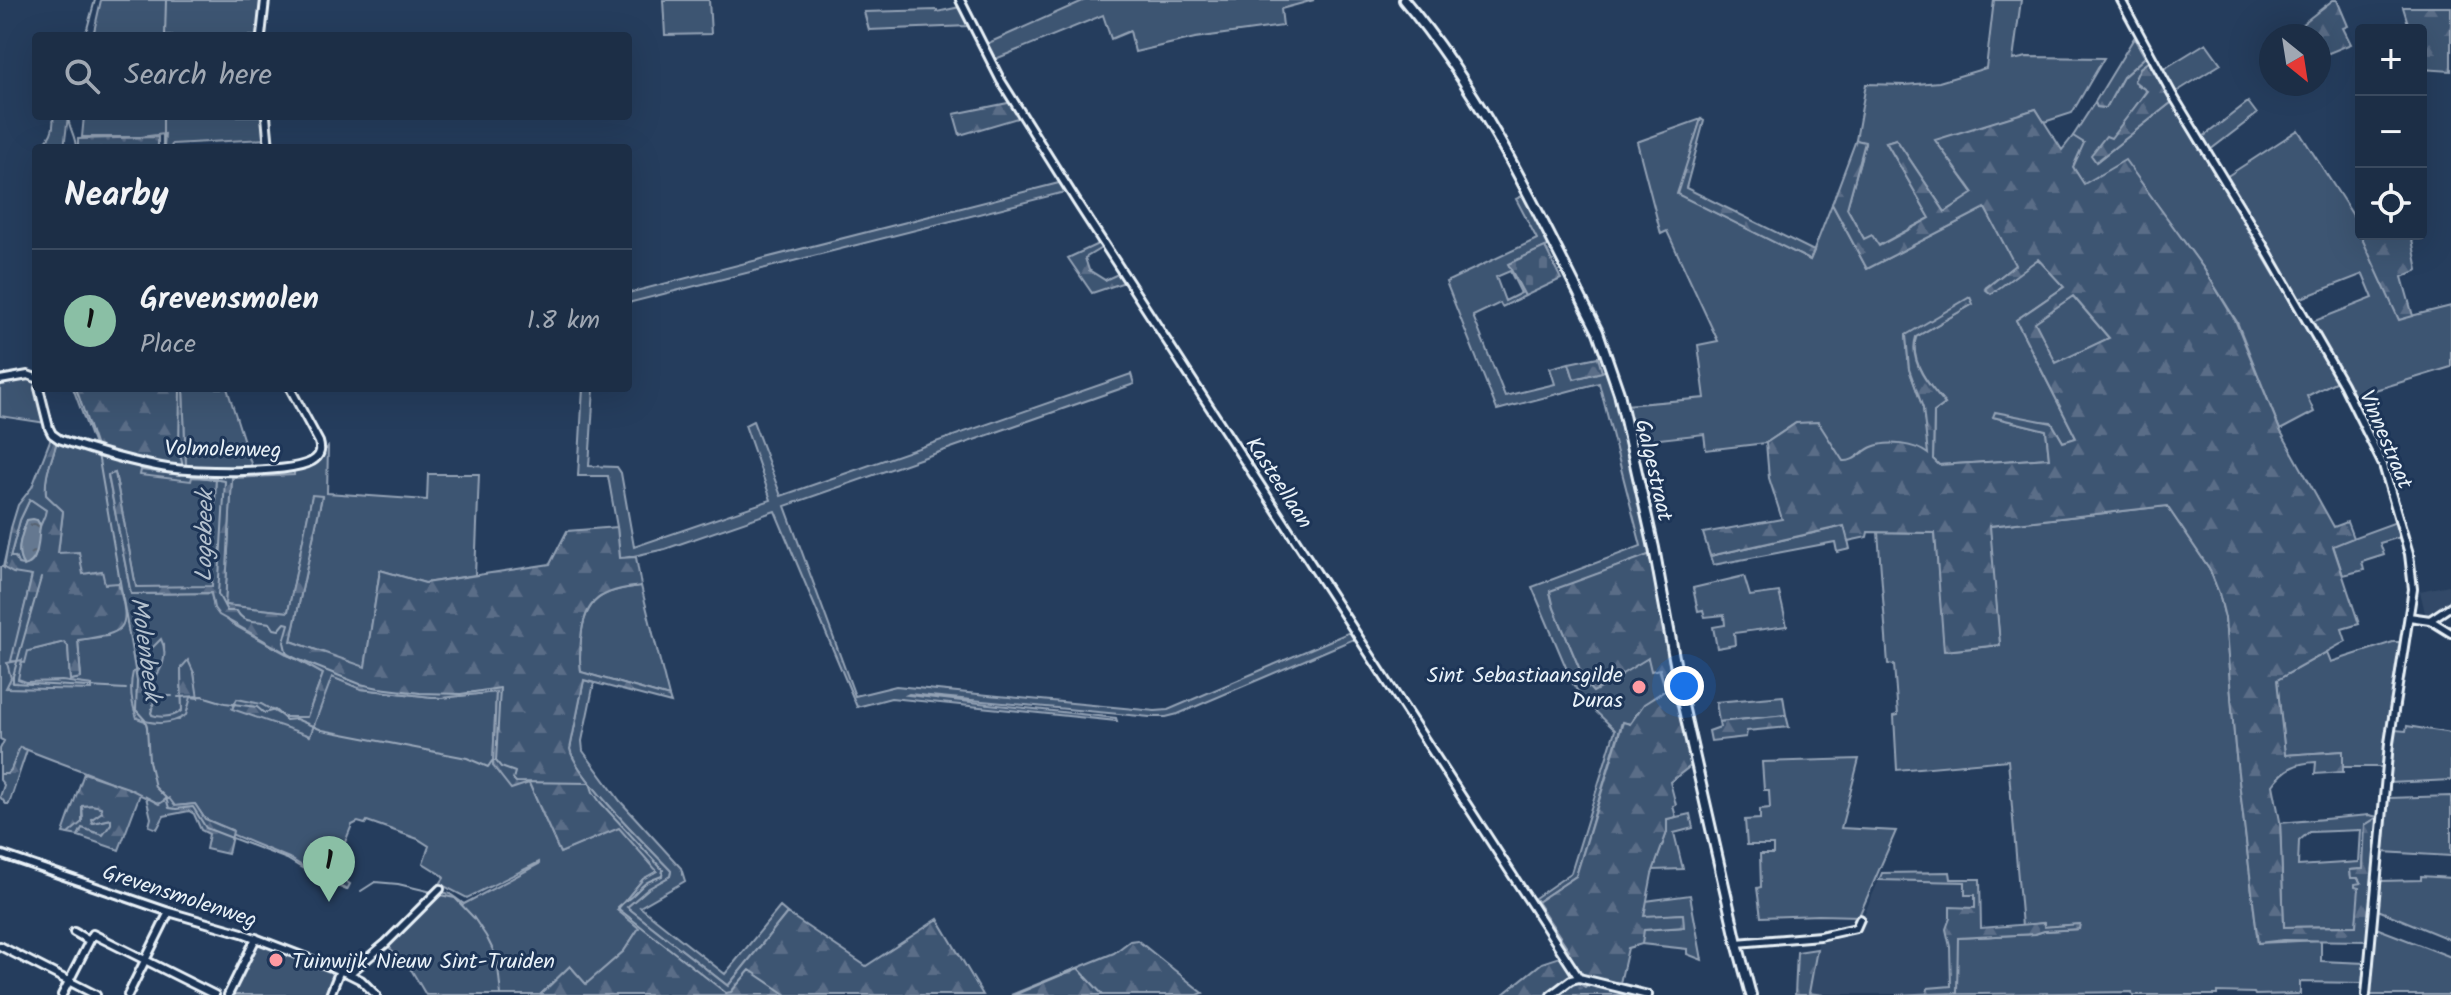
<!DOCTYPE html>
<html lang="en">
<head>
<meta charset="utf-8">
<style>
	:root { --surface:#1c2e46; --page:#25364d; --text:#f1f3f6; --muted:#a0a8b3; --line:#3a4a5f; --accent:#8abfa5 }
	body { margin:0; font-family:Kalam,sans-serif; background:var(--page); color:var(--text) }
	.controls { position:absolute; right:24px; top:24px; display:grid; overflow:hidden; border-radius:8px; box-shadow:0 8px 32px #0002 }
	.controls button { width:72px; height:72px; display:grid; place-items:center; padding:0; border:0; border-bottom:2px solid var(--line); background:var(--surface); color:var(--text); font:40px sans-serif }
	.compass { position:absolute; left:2259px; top:24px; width:72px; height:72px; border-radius:50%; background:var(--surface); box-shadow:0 8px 32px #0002; rotate:150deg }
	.you { position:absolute; left:1684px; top:686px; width:28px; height:28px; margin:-20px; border:6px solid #fff; border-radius:50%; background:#1a73e8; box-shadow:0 0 0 12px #1a73e833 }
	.badge { display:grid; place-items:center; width:52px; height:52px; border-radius:50%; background:var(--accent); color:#111; font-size:26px; font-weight:700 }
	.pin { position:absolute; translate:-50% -66px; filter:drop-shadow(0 2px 4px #0008) }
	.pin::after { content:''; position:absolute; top:42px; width:28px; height:24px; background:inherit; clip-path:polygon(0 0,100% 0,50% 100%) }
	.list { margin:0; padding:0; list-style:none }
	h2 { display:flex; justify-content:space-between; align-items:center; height:104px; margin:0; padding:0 32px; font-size:34px }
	h2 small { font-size:26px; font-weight:400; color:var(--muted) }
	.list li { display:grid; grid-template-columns:52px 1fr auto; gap:24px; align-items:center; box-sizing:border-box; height:144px; padding:0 32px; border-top:2px solid var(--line) }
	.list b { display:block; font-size:30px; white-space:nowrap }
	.list p { margin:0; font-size:26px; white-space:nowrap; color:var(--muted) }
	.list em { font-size:26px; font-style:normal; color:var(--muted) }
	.icon { flex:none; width:44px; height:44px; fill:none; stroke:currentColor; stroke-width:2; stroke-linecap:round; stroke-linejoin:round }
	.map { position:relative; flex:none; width:2451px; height:995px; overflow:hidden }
	.search { position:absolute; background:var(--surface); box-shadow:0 8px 32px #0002; left:32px; top:32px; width:600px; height:88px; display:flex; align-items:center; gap:20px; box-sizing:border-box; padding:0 28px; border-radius:8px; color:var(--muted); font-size:30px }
	.panel { position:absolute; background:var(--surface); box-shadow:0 8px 32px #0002; left:32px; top:144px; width:600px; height:248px; border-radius:8px }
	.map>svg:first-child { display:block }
	.built { fill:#334a68 }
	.green { fill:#3e5472; stroke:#93a2b5; stroke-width:2; fill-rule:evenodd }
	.forest { fill:url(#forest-firs); stroke:#93a2b5; stroke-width:2; fill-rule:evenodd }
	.wetland { fill:url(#wetland-marsh); stroke:#93a2b5; stroke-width:2 }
	.cemetery { fill:url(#cemetery-stones); stroke:#93a2b5; stroke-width:2 }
	.park { fill:url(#park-dots); stroke:#93a2b5; stroke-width:2 }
	.water { fill:url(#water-ripples); stroke:#99a8ba; stroke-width:2 }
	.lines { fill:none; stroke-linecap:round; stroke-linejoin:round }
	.stream { stroke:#99a8ba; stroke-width:2 }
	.street-casing { stroke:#e8f1f8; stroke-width:12 }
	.secondary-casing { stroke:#e8f1f8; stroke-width:14 }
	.street { stroke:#1d3557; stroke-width:6 }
	.secondary { stroke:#1d3557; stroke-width:8 }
	.poi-dot { fill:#ff9aa2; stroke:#1d3557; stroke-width:3 }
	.labels { text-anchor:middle; stroke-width:6; stroke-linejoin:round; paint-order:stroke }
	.street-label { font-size:22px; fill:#e8f1f8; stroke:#1d3557 }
	.poi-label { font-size:22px; fill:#e8f1f8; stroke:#1d3557; text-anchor:end }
	.water-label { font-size:24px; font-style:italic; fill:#b4c1ce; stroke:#1d3557 }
</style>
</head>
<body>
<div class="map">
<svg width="2451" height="995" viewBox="0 0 2451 995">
	<defs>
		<pattern id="forest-firs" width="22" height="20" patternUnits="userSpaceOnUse" patternTransform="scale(2)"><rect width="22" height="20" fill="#3e5472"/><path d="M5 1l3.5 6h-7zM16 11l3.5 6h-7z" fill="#5a6d87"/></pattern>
		<pattern id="wetland-marsh" width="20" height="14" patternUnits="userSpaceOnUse" patternTransform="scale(2)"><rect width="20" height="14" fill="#3e5472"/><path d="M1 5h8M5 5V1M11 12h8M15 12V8" fill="none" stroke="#5a6d87"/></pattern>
		<pattern id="cemetery-stones" width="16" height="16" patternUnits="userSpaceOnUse" patternTransform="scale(2)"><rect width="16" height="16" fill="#3e5472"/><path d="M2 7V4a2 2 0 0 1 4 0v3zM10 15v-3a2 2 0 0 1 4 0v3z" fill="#5a6d87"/></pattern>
		<pattern id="park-dots" width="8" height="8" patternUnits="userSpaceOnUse" patternTransform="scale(2)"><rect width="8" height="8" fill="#3e5472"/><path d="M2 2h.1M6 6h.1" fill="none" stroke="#5a6d87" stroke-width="1.8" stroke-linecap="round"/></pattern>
		<pattern id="water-ripples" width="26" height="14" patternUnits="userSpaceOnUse" patternTransform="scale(2)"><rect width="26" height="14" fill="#657890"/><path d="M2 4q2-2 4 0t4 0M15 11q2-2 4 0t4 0" fill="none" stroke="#576270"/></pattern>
	</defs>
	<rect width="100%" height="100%" fill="#253d5d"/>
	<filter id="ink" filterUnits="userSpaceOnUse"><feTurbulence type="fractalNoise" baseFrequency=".0125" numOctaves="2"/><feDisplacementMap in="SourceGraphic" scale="16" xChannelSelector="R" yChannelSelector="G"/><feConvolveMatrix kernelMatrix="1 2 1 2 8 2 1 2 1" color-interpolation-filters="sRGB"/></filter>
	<g filter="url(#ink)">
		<!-- built -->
		<path class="built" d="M2449,585L2451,604L2435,615L2426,617L2420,591Z
			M1879,880L1966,882L1975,894L1976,908H1950V918L1946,929L1950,947L1951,986L1928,988L1927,994H1809L1819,938L1857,931Z"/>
		<!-- green -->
		<path class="green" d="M101,0H263L261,5L260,36H93Z
			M663,0H709L711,34L665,35Z
			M1085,0H1314L1281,9L1283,26L1195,38L1135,52L1130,31L1111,39L1103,15L993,60L984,45Z
			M1994,0H2021L2013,60L2027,57L2104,58L2072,113L2044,122L2036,109L1936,141L1974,194L1945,212L1896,139L1886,142L1930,218L1878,246L1864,239L1847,208L1865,143L1856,140L1866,84L1905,85L1939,82L1986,68Z
			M960,7L968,26L869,30L864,12L937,10V12Z
			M2206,43L2221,64L2176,92L2162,70Z
			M2145,57L2148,62L2140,68L2137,85L2147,90L2096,162L2172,102L2337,381L2307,396L2314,412L2280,430L2237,322L2204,269L2125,161L2084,185L2073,167V136L2095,102L2097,107L2106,108L2123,77Z
			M2248,102L2257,114L2210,150L2203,137Z
			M53,116H68L64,148H40C50,137 55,131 53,116Z
			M84,116H265L267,139L172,144L171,148H164L165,134L141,137H82Z
			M1701,119L1678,194L1810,260L1832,204L1867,269L1985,208L2016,265L1985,288L2019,272L2038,259L2064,287L2016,320L2076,438L2063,442L2051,422L1993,417L2046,430L2049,458L1939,465L1933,459L1934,412L1945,404C1930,387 1909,362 1916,337L1973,304L1906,335L1909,369L1923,408L1929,455L1864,451L1851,462L1843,461L1796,423L1766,443L1706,450L1704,434L1633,442L1626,405L1705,398L1698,345L1718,341L1667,231L1661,234L1637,142Z
			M2298,130L2356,220L2399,319L2451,306V367L2352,397L2312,322L2373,298L2363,274L2299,299L2226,177Z
			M1063,182L1069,191L628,303V293Z
			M1524,195L1550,245L1509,264L1525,296L1502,307L1500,303L1473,316L1505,396L1555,384L1550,368L1569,363L1574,379L1608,370L1651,554L1550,592L1554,608L1586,684L1593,692L1622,676V673L1648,658L1659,669L1666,690C1650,699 1639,708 1630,724L1622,722L1576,876L1537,902L1535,898L1571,873L1615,730L1582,698L1573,684L1532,587L1641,546L1599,383L1497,410L1446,282L1537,239L1516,199ZM1510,271L1521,293L1505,301L1496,277Z
			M2073,296L2109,338L2056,364L2034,322Z
			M1131,374L1134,384L785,506L855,696L896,686L1155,711L1168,710L1350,632L1354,639L1178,714L1166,717H1150L909,694L907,695L1116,718L1117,721L891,698L857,707L775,511L665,549L620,559L617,527L608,476H578L583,388H594L589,466L617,467L621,473L634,547L771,500L745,425L753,421L781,496Z
			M29,378L36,382L46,423L0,416V382Z
			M183,388H227L252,467L186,468Z
			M57,441L135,465L181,472L180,475L141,470V475L216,478L212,587H136L115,473L108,476L131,594L211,593L214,608L232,624L323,674L307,718L284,717L261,704L309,736L331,676L361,689L441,698L496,692L493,766L529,783L560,853L619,827L658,871L643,879L618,909L639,928L624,951L586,985L570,966L540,995H426L412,971L388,946L442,892L450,894L464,904L539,864V862L467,898L440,884L444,878L442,875L423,863L429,846L418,839L367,821L365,824L358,822L352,825L333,872L350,884L347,890L317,875L289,858L231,834L232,830L205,819L195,804L175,806L166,799L159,804C115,781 66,766 20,747L11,770L7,774H0V749L4,741L0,739V567H3L9,540H11L7,562L24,574L32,575L12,661L28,651L64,642L68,646L70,680L81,678L78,640L108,636L105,584L83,575L58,553L63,512L46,495C44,475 52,460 57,441ZM164,644C165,660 161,669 152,682L155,696L151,713L153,716C161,718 176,717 182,710L181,668L194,673L197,697L191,696L179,720L137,718L142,669L147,653Z
			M328,447L327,493L427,500L428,474H479L475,575L425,583L380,570L365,668L291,641L322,497L312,496L288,612L225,605L232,477L294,474V470C313,463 314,459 328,447Z
			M30,499L46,510L45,518L40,525L37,520H27C22,535 14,553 24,566L18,564L15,557L10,558L20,520Z
			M2167,506L2209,568L2219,593L2225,618L2235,747L2258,943L2321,940V961L2365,963L2364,983L2300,982V994L2255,995L2254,993L2217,992V995H2133L2132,992L1896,995L1957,992V938L2035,934L2044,931L2079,929V924L2043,927V923L2022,926L2008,760L1897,770L1894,716L1898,715L1894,665L1888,664L1878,532L1935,533L1945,651L2000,645L1989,526Z
			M2396,522L2400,537L2380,543L2384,555L2362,562L2364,570L2343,575L2333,545Z
			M1845,526L1850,549L1837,552L1835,542L1713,565L1710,556Z
			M1744,576L1750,596L1779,592L1787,626L1734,633L1735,645L1717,648L1713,627L1725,625L1724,615L1705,617L1703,610L1698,611L1693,588Z
			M641,586L669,697L581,672C579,661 580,650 581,639C584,598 603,590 641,586Z
			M2393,642H2401L2383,767H2343V751L2285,755L2277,680L2327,652L2331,662Z
			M584,680L594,683L582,741L583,751L620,801L681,868L685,881L640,907L725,974L780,907L787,913L728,986L627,907L649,888L670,876L671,871C650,849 574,774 570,749Z
			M1783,696L1786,715L1719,722L1716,702Z
			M2407,726L2451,733V780L2390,783L2395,730L2406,731Z
			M1859,759L1841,828L1896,831L1859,916L1819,915L1761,917L1757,888L1761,887L1760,854H1773V845H1747L1745,820L1760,819V809L1770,808L1769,790H1764L1762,762Z
			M2451,796V856L2382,852L2388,798Z
			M92,805L101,807L103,812L93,823L112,819L111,824L103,835L82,829L78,836L68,834L83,817L82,806Z
			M1690,814L1693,828L1674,833L1683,869L1653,870L1667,832V819Z
			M2369,815L2378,817L2365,825L2363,869L2350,870L2351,877L2357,878L2361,883L2356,926L2284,927L2280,823ZM2361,830L2359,862L2298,866L2299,841L2309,832Z
			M2421,876L2451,878V940L2378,910L2381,881L2421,880Z
			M1690,895L1702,960L1687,954V949L1642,944L1643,930L1683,927L1682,914L1644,917L1646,901Z
			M2376,928L2451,957V995H2369Z
			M259,942L334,972L325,995H231L257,943Z"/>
		<!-- forest -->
		<path class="forest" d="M2333,0H2337L2348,26L2343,28L2351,44L2319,57V36H2300L2297,28Z
			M2403,7H2451V71L2422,69L2421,30H2410Z
			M2134,38L2145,57L2123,77L2106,108L2097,107L2095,102Z
			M2148,62L2172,102L2096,162L2091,155L2106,136L2111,138L2147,91L2134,81L2140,68Z
			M1013,102L1021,117L960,135L954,114Z
			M2036,109L2062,150L2073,136L2084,143L2073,167L2084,184L2125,160L2204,269L2236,322L2280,430L2334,527L2347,522L2353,538L2333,546L2359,624L2342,629L2346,641L2277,680L2285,755L2343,751V772L2315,774L2316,762C2296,763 2285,768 2273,785L2280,821L2284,927L2356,926L2359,888L2355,887V884L2361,883L2358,878H2351L2350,870L2363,869L2365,825L2378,817L2367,941L2284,940L2258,943L2235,747L2225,618L2219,593L2209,568L2167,506L1990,526L2000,645L1944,651L1935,533L1868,532L1867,537L1848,541L1844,526L1710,556L1703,533L1782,519L1769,478L1766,443L1796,423L1818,422L1843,461C1855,462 1861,452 1872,447C1888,440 1915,444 1928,454L1923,408L1909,369L1906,335L1970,297L1973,304L1916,337C1908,362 1930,387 1945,404L1934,412L1933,459L1939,465L2049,458L2046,430L1993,417L1995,412L2052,423L2063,442L2076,438L2016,320L2064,287L2038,259L1991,294L1985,289L2015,265L1985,208L1867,269L1832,204L1856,140L1865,142L1847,208L1864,239L1872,235L1879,246L1930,218L1886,142L1896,139L1945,212L1974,193L1935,140ZM2073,296L2109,338L2056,363L2035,322Z
			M1701,119L1704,121L1686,188L1814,251L1810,260L1677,194Z
			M2361,218V234H2411L2418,270L2402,277L2413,316L2399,320L2354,221Z
			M1100,243L1103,247L1085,258L1089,270L1105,280L1120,273L1125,282L1092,293L1068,258Z
			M1598,357L1602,372L1574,379L1569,363Z
			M73,388H183L186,468L150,463L95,448Z
			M51,438L57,441C52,460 44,475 46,495L63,511L58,553L79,552L83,574L102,571L105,584L118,583C132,631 126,633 78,640L81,678L70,680L68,646L64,642L28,651L25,663L11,661L32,576L13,573L4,568L11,528L18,505L32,487ZM30,499L46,510C45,518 41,522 39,530C36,545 40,570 18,564L15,557H10L20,520Z
			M141,470L180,475L181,472L294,470V475L232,478L225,605L288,612L312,495L322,496L291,641L365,667L380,570L425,583L550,564L567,531L617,527L620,558L636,557L641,586C603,590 584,598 581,639C580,650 579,661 581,672L669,697L671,703L584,680L570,749C574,774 650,849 671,871L670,876L649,888L627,907L728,986L787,913L866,966L938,919L983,995H540L570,966L586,984L624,951L639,928L617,910L643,879L657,871L619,828L560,853L529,783L511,789L493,766L496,692L441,698L361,689L332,677L310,736L232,709L237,699L261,704L284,717H307L323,674L219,615L214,608L211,593L131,594L108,475L115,473L136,587L212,586L216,478L192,477L191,481L140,475Z
			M1651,554L1670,670L1693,764L1670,782L1676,805L1673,806L1676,817L1667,819V832L1652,874L1644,916L1683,914L1684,927L1644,930L1642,944L1628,948L1620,983L1617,982L1614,990L1632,995H1502L1542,963L1560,957L1569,950L1537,902L1576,876L1623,722L1630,724L1644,704L1666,690L1660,669L1651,671L1648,658L1593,692L1586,684L1554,608L1550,591Z
			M161,639C169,655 162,669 152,682L155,696L151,713L152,715C161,718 176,717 182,710L181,668L188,660L194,673L198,698L191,697L186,715C171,725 153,725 137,718C131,702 129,688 133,672L141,669L147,653Z
			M1786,715L1789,727L1747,731L1746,737L1711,741L1709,731L1720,727L1719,722Z
			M20,747L27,750L9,804H6L0,797L4,785L0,780V774H7L11,770Z
			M84,773L128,788L140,794L119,850L78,836L82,828L103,835L111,824V819L93,823L92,819L102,812L101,807L92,805L82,806V822L68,834L63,833Z
			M146,797L159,804L169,798L175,806L195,804L205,819L233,831L228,854L206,849L209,834L201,830L194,814L189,811L164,816L157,829L149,826L151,818Z
			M1950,872L1951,879H1980L1981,928L2044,923V927L2080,924L2079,929L2044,931L2035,934L1958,938L1957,993L1927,994L1928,988L1951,986L1950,947L1946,929L1950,918V907L1975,908V895H1965V882L1879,880L1882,873Z
			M1137,940L1203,993L1198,995H1011L1114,953L1130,941Z
			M1817,949L1809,993L1823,995H1795L1797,952Z"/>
		<!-- wetland -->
		<path class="wetland" d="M22,660L18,679L26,682L62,681L92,685V690L6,688L11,678L7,663Z"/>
		<!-- cemetery -->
		<path class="cemetery" d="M1545,247L1561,279L1525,296L1508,264Z"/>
		<!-- park -->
		<path class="park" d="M158,137V148H78V139Z
			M1578,983L1585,987L1588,984L1632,995H1558L1571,985Z"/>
		<!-- water -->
		<path class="water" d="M33,519L37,520L40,525C38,539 40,562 24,566C14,553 22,534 27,520Z"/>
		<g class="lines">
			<!-- stream -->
			<path class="stream" d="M85,36L95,0
				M165,36L166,0
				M68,116C68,127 76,136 76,148
				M163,148V116
				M76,388L96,447
				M180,388L179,451L183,466
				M51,424L57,434L85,444
				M98,454L137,681L136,710L145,720L147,727L149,761L155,787L166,798L169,808L176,809L193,807L206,828L287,859L330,885L337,886L347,890
				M186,472L188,475L225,481L218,594L227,611H237C243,624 256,620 270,623L274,629L279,630L285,623L289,624L284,642L287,655L360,684L379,688L420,693L461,694L500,688L496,761L501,767L515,772L513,779L516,782L590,783L593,792L600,802L663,870L662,876C644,883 647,881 634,894C630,899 623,902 618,907L620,910L726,993L731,992L750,970L787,995
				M41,578L13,676V683L126,689
				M148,692L160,694
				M167,696H172
				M178,697L202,696L225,703L257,707L264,713L275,710L286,720L296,719L322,730L467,758L488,767L492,761H495
				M361,891L375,882L398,884L432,892
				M440,895L455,898L474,918L486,936L497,958L501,995
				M1014,995L1078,968L1103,995"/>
			<!-- street casing -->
			<g class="street-casing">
				<path id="street" d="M960,0L1001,81L1077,202L1579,978
					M2121,0L2172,94L2265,248L2343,384L2383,465L2409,554L2413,589L2389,743L2366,995
					M261,36L265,0
					M266,116L269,148
					M0,380L28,375L36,378
					M39,388L49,428L52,434L59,439C94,451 130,462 167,468C193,472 297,475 315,459C321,454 321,449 319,442L290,388
					M2409,617L2430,620L2451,606
					M2430,620L2451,633
					M0,854L169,912L242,933L349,974L361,980L376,995
					M74,932L88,940
					M1737,943L1820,936L1856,928L1860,919
					M0,946L96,995
					M349,974L386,943L440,889
					M62,995L93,934L215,995
					M128,995L169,912
					M228,995L256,938
					M330,995L340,970
					M1551,995L1571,980L1579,978L1648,995"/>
			</g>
			<!-- secondary casing -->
			<g class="secondary-casing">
				<path id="secondary" d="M1404,0C1487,99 1540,217 1598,332L1619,393L1654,548L1682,701L1737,943L1751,995"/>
			</g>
			<!-- street -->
			<use href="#street" class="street"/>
			<!-- secondary -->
			<use href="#secondary" class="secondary"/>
		</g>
	</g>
	<!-- markers -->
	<g class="poi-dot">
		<circle cx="1639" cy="687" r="8"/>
		<circle cx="276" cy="960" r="8"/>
	</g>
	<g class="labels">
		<!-- street labels -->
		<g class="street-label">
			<text transform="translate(2387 439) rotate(67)" y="8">Vinnestraat</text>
			<text transform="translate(223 448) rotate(1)" y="8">Volmolenweg</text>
			<text transform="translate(1655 470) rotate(77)" y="8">Galgestraat</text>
			<text transform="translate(1280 482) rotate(57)" y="8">Kasteellaan</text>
			<text transform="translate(180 895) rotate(18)" y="8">Grevensmolenweg</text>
		</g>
		<!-- poi labels -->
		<g class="poi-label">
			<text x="1623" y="682">Sint Sebastiaansgilde<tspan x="1623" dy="25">Duras</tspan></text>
			<text x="292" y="968" text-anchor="start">Tuinwijk Nieuw Sint-Truiden</text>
		</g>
		<!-- water labels -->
		<g class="water-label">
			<text transform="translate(204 536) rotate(-89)" y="8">Logebeek</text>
			<text transform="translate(146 649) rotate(82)" y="8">Molenbeek</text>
		</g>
	</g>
</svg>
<div class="controls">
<button>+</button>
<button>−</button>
<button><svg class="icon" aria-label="locate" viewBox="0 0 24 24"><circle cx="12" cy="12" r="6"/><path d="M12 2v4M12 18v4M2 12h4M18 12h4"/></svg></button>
</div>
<svg class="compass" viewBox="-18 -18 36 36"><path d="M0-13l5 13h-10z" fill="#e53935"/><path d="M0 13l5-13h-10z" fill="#a0a8b3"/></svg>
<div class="you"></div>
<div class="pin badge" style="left:329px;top:902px">1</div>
<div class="search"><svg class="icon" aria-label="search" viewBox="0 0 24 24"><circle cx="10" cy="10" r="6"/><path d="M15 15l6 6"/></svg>Search here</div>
<section class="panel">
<h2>Nearby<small></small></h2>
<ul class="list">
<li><span class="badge">1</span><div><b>Grevensmolen</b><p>Place</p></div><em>1.8 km</em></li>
</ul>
</section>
</div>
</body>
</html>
